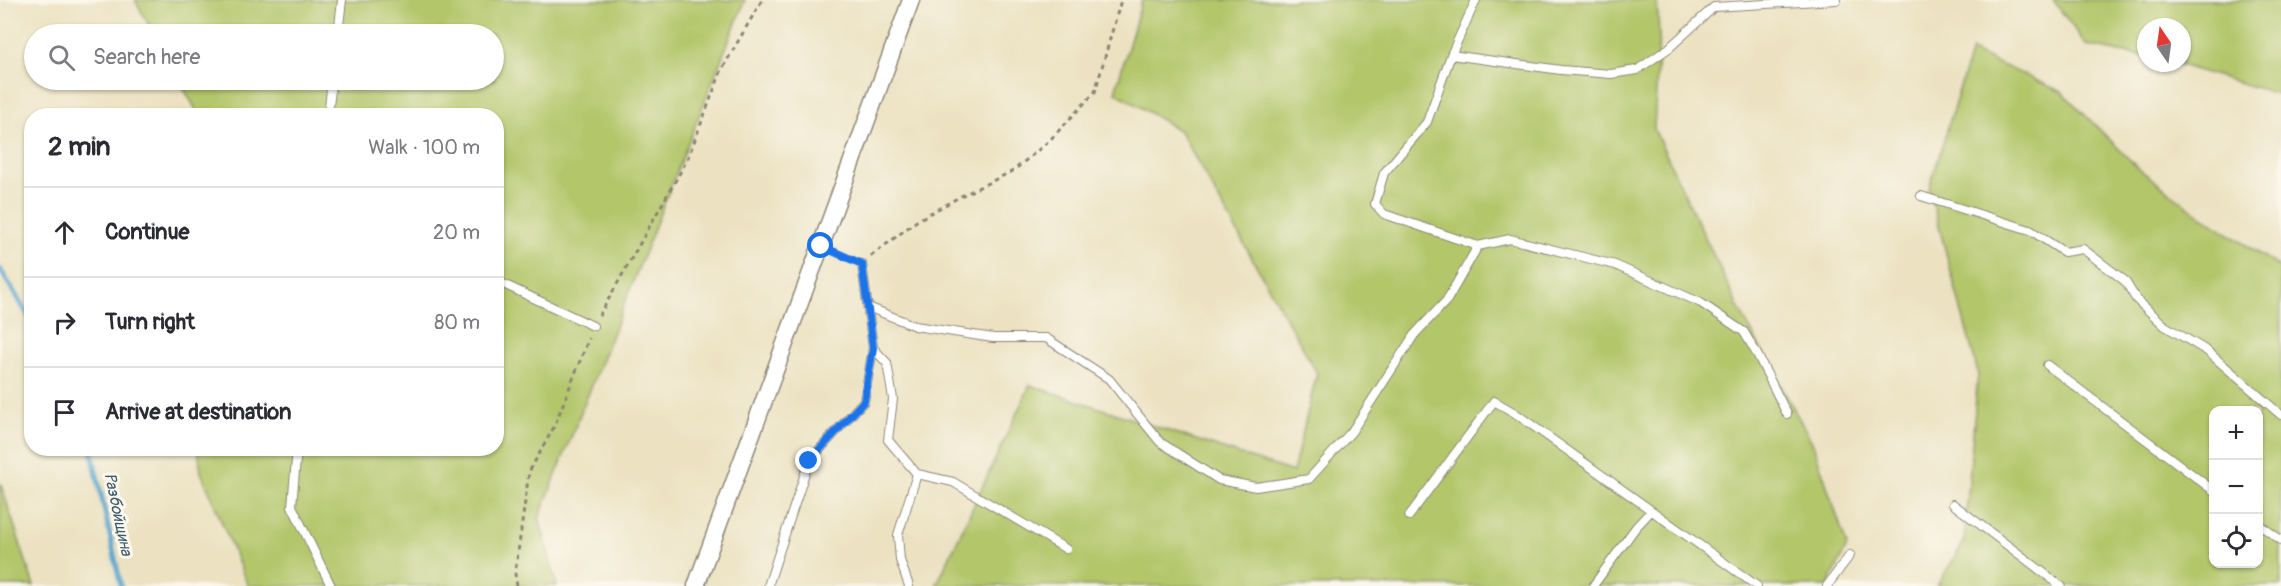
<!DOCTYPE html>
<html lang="en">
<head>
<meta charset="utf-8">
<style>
	:root { --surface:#fff; --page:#f2f2f3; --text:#2b2b33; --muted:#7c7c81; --line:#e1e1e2 }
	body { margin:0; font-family:Pangolin,sans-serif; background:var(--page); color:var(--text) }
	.controls { position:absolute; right:18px; bottom:18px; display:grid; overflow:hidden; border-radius:12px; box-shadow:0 2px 4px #0004 }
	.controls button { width:54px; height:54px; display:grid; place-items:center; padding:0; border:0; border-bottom:2px solid var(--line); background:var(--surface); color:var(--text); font:30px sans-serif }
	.compass { position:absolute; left:2137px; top:18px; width:54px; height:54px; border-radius:50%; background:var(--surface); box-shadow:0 2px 4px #0004; rotate:347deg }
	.stop { position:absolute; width:18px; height:18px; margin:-14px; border:4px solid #1a73e8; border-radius:50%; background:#fff }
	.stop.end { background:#1a73e8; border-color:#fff; box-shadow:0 2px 6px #0008 }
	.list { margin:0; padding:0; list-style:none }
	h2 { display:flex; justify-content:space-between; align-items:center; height:78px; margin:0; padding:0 24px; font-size:26px }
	h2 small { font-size:20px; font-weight:400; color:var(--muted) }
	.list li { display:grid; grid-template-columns:39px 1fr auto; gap:18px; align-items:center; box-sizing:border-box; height:90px; padding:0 24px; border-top:2px solid var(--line) }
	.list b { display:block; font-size:22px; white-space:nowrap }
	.list em { font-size:20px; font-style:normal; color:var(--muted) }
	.icon { flex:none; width:33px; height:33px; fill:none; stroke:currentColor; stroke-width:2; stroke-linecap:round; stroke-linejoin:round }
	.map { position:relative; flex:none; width:2281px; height:586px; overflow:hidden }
	.search { position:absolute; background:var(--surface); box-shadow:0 2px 4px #0004; left:24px; top:24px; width:480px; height:66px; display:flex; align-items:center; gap:15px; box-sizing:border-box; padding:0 21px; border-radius:33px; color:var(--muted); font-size:22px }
	.panel { position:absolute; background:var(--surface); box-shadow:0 2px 4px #0004; left:24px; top:108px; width:480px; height:348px; border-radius:24px }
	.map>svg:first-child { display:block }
	.green { fill:#b3c66a; stroke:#6f784a; stroke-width:1.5; fill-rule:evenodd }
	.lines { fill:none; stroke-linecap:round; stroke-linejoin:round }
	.stream { stroke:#52a4cd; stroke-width:5 }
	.service-casing { stroke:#8c8676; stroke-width:10 }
	.minor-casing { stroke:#8c8676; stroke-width:19 }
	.path { stroke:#8c8676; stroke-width:3; stroke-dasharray:4.5 4.5; stroke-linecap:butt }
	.service { stroke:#fff; stroke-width:8 }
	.minor { stroke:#fff; stroke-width:16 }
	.route { stroke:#1a73e8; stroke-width:8 }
	.labels { text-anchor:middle; stroke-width:6; stroke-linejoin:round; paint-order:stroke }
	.water-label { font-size:16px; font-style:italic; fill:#3b5b6c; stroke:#fbf7ec }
</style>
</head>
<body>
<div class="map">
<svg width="2281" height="586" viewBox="0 0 2281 586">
	<rect width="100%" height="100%" fill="#fbf7ec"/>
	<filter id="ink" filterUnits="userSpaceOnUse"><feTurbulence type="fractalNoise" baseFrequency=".0167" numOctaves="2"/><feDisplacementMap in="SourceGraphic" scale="12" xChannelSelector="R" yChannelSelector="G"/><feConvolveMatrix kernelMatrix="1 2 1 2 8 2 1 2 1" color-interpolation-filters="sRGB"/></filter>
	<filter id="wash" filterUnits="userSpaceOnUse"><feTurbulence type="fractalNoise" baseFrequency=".008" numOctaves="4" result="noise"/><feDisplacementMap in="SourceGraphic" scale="24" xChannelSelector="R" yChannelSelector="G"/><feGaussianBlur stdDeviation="1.35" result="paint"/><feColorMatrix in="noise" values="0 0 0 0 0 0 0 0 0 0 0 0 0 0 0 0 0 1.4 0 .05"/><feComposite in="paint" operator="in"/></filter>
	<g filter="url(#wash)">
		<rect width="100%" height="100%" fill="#ece2c2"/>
		<!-- green -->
		<path class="green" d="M135,0H745L539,518L557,586H248L201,472L198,449L496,448V116L199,115L179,80H494V34H154Z
			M1142,0H1657L1659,34L1654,129L1738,307L1813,444L1847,546L1828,586H936L1030,385L1293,472L1317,373L1180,131L1115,92Z
			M2053,0H2281V95L2173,63H2182V27H2146V57L2086,45Z
			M1971,51L2062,92L2139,169L2201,216L2281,268V586H1937L1964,542L1978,373L1929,189ZM2214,410H2258V564H2214Z
			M0,482L34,586H0Z"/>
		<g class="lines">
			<!-- stream -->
			<path class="stream" d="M0,269L32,322
				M91,448L121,586"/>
		</g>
	</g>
	<g filter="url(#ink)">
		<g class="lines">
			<!-- service casing -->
			<g class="service-casing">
				<path id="service" d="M1476,0L1451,55L1427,122L1384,173L1375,204L1384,214L1478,246L1510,239L1615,265L1701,303L1744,332L1758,356L1787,414
					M338,34L342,0
					M1451,55L1561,70L1611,74L1637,70L1669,48L1714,7L1836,0
					M328,116L332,80
					M1921,196L2030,230L2064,252L2083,249L2125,281L2136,299L2165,326L2207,351L2281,415
					M497,281L593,326
					M868,307L915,326L993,338H1046L1109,379L1160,442L1219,480L1256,487L1309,479L1352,431L1414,335L1447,300L1478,246
					M873,348L887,363L893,399L888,440L917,474L898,535L900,560L909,586
					M2047,365L2214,491
					M297,448L292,506L331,586
					M917,474L953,482L1066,549
					M1953,504L2061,586
					M1409,516L1494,401L1515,413L1757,586
					M2258,524L2281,540
					M768,586L809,461L864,401L873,348L862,264
					M1593,586L1636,527L1651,511
					M1827,586L1850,555"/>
			</g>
			<!-- minor casing -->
			<g class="minor-casing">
				<path id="minor" d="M696,586L911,0"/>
			</g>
			<!-- path -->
			<path class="path" d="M837,253L850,259
				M871,256L918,220L963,195L1013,171L1049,141L1095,92L1121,0
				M599,316L687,160L722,69L762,0
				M517,586L515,574L529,472L554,427L589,338"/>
			<!-- service -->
			<use href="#service" class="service"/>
			<!-- minor -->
			<use href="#minor" class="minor"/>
		</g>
	</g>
	<g class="lines" filter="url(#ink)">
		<!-- route -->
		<path class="route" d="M809,461L864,401L873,348L862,264L821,246"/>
	</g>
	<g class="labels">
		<!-- water labels -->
		<g class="water-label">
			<text transform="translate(119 514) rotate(78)" y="6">Разбойщина</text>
		</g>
	</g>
</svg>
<div class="controls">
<button>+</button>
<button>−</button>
<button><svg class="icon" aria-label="locate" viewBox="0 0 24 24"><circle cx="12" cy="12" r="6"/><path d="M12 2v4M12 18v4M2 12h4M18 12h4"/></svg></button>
</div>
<svg class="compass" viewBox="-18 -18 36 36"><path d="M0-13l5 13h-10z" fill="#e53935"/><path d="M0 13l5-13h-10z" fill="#7c7c81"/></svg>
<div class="stop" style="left:821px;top:246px"></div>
<div class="stop end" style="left:809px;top:461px"></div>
<div class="search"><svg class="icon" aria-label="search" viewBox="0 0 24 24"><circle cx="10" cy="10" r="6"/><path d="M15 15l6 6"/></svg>Search here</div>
<section class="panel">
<h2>2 min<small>Walk · 100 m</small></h2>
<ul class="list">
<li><svg class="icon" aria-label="ahead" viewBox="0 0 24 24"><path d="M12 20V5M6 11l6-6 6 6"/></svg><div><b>Continue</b></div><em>20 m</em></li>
<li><svg class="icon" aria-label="right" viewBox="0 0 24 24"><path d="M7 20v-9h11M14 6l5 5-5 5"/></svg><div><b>Turn right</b></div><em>80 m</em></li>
<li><svg class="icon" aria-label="arrive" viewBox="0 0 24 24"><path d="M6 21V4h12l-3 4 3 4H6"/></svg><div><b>Arrive at destination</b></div></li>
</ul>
</section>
</div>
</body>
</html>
